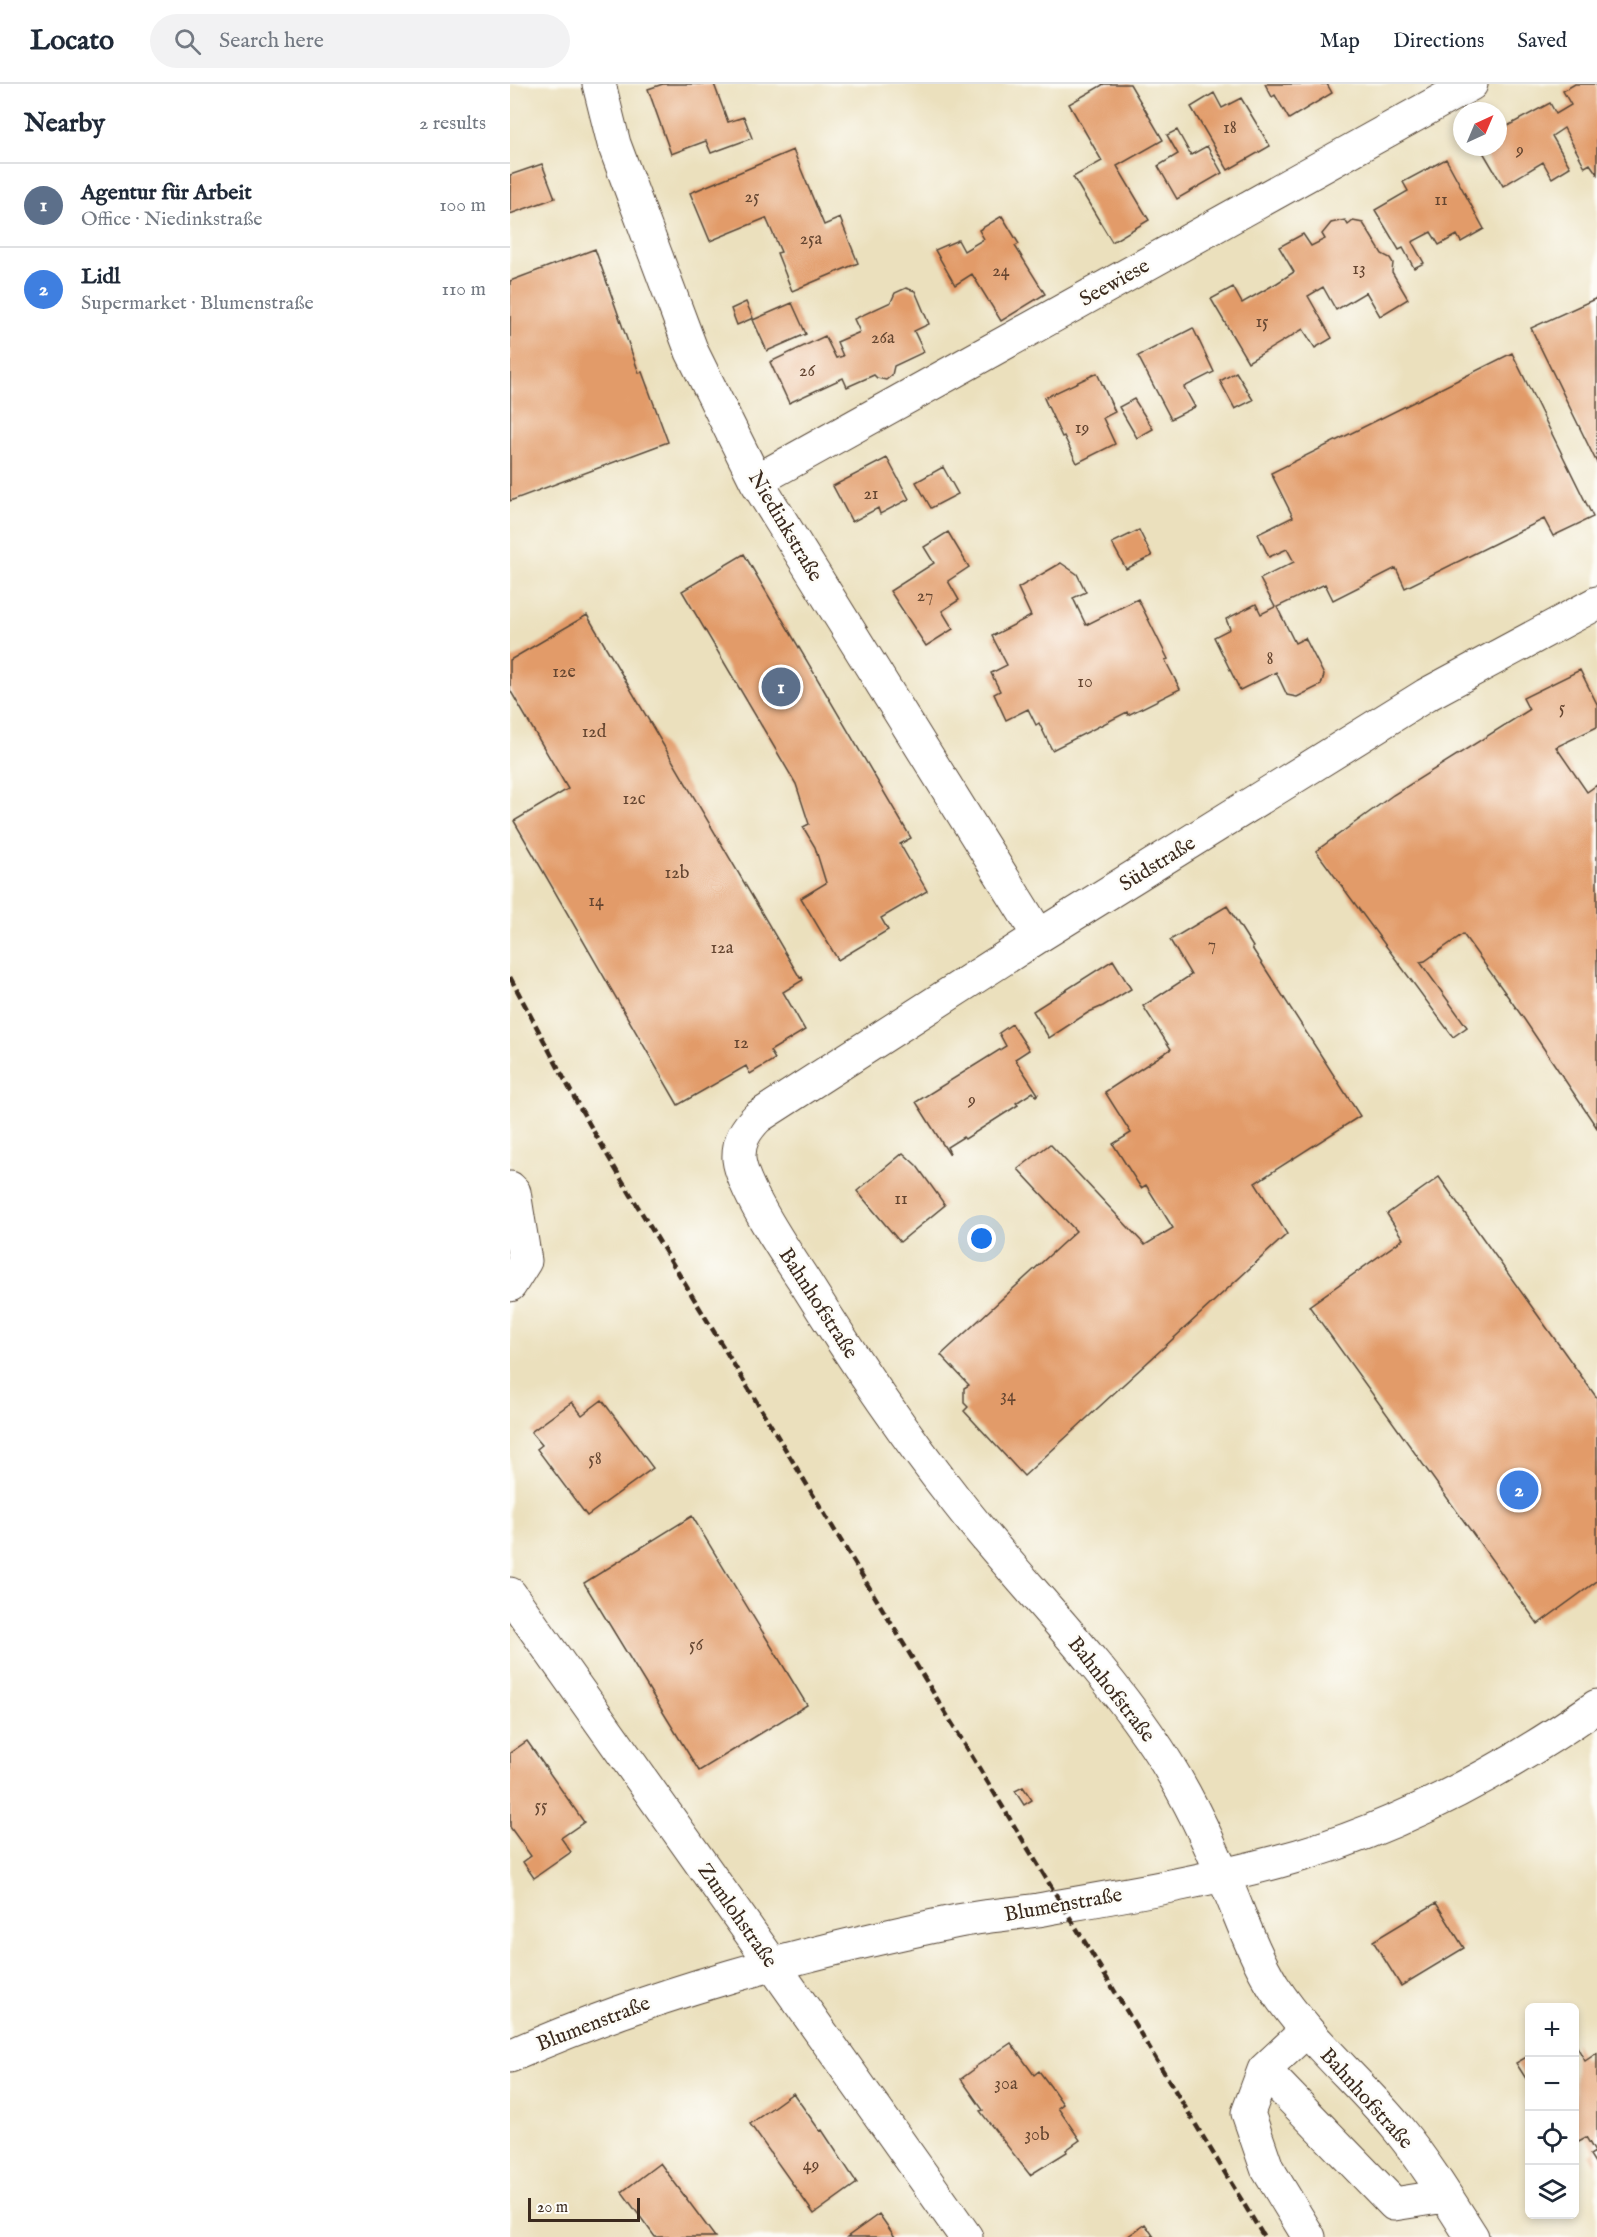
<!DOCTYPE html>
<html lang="en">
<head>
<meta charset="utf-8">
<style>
	:root { --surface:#fff; --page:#f2f2f3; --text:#1f2937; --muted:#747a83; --line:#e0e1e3; --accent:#7c3aed }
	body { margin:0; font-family:"IM FELL English",serif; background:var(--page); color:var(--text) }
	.controls { position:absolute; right:18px; bottom:18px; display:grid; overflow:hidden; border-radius:9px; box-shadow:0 3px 9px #0003 }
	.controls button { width:54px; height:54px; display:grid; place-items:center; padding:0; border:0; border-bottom:2px solid var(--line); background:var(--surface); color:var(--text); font:30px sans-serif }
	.compass { position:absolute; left:943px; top:18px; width:54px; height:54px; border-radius:50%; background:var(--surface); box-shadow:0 3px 9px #0003; rotate:44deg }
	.scale { position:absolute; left:18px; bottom:15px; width:112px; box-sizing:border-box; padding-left:6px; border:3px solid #3b2a1e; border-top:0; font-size:16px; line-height:21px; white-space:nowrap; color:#3b2a1e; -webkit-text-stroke:4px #fdfcf7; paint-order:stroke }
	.you { position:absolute; left:472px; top:1155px; width:21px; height:21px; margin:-15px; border:4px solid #fff; border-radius:50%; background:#1a73e8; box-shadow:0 0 0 9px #1a73e833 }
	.badge { display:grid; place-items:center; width:39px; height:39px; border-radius:50%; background:var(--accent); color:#fff; font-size:20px; font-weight:700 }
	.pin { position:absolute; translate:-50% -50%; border:3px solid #fff; box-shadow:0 2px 6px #0006 }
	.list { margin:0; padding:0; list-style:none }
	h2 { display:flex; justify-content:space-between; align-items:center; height:78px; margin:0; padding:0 24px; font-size:26px }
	h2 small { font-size:20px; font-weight:400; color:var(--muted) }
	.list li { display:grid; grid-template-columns:39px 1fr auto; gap:18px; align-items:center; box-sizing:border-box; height:84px; padding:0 24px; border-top:2px solid var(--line) }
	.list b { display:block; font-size:22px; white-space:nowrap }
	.list p { margin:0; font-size:20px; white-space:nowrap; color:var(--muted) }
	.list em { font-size:20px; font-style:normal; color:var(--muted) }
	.icon { flex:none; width:33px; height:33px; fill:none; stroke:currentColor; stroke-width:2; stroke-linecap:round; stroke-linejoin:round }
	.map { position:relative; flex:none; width:1087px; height:2153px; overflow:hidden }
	header { display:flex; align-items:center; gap:36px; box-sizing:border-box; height:84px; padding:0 30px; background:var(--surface); border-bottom:2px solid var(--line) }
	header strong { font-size:28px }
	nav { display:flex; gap:33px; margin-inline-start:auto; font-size:21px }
	.search { width:420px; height:54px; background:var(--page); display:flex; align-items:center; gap:15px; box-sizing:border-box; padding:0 21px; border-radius:33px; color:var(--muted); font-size:22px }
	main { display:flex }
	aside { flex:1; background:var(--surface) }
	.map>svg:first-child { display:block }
	.building { fill:#e29b69 }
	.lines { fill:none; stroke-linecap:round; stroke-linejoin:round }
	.minor-casing { stroke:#554536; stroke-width:35 }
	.minor { stroke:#fff; stroke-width:33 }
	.rail { stroke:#3b2a1e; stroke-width:4.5; stroke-dasharray:9 4.5; stroke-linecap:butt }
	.labels { text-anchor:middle; stroke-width:5; stroke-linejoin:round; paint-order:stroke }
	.number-label { font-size:18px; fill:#654631 }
	.street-label { font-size:21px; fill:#3b2a1e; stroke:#fdfcf7 }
</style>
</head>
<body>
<header>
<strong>Locato</strong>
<div class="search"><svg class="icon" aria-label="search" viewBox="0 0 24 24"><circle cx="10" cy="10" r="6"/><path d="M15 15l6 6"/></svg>Search here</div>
<nav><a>Map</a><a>Directions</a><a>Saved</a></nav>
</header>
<main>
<aside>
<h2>Nearby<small>2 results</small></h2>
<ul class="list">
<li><span class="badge" style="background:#5c6f8a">1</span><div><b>Agentur für Arbeit</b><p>Office · Niedinkstraße</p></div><em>100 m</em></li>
<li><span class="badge" style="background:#3f7fe0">2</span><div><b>Lidl</b><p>Supermarket · Blumenstraße</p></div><em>110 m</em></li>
</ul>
</aside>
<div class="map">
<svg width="1087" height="2153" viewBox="0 0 1087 2153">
	<rect width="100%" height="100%" fill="#fdfcf7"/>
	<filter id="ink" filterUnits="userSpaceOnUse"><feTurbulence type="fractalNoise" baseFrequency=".0167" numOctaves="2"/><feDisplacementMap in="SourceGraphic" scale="12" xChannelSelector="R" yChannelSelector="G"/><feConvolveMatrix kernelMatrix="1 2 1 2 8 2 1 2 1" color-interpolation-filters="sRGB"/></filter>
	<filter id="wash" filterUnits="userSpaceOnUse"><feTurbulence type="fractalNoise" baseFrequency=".008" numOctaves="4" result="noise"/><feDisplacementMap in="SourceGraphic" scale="24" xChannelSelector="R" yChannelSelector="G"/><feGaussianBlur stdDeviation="1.35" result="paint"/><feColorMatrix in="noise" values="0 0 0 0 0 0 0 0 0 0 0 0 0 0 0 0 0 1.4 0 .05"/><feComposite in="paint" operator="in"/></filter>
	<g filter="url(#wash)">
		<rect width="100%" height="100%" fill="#ebe0bd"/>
		<g id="blocks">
			<!-- building -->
			<path class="building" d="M153,0H204L218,38L234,33L242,54L201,69L196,57L161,70L138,5Z
				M594,0H620L653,56L607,82L639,136L602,158L563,93L592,77L559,20Z
				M755,0H817L822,9L779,35L765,11L762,13Z
				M1065,0H1087V90L1080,80L1075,83L1054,44L1042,52L1060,83L1042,94L1033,78L993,102L970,63H988L990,46L1040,19L1046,30L1061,21L1053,7Z
				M704,9L712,24L731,14L760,62L718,86L681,23Z
				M667,46L681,71L697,62L712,89L667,115L648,82L668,70L657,51Z
				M283,66L314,141L330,134L348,179L282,207L267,169L271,168L256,134L200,157L180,109Z
				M936,75L974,145L951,158L947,151L929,161L921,148L902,158L914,179L904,184L893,164L889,166L865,126L898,107L893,98Z
				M32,80L45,114L0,130V91Z
				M492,132L509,160L505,162L535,210L491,237L462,190L445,201L425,166L448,156L454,167L474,155L469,146Z
				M835,136L838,141L843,137L853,139L872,170L880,174L883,179L882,188L898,215L870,232L856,208L826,226L813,203L798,212L822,254L805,264L793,245L738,278L701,215L723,203L732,219L767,199L784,188L769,163L793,150L801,162L815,155L812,150L821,139Z
				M85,165L129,289L132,288L158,358L0,417V197Z
				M396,204L405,207L419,240L404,247L414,268L384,282L382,291L376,296L367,294L364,291L337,303L333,294L279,319L260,278L315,252L326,274L333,272L327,258L350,248L344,235L381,218L385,209Z
				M1087,214V379L1021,244Z
				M236,218L243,234L227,241L221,225Z
				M282,219L296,250L257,267L243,236Z
				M683,244L704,288L674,303L685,323L661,335L628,272Z
				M1002,269L1083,433L1043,452L1034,435L895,504L886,484L823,516L815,500L767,523L785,559L795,554L814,591L811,601L787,613L777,611L766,588L730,606L704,553L720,545L716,535L746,520L751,530L765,523L750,495L784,478L777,465L759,473L748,450L783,433L761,389Z
				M726,288L743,316L725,325L710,297Z
				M587,289L605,328L593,334L605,360L567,379L554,352L552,353L534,314Z
				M624,315L643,345L627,354L609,323Z
				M377,374L399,415L370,430L368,424L342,438L323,402Z
				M433,383L448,410L421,424L406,398Z
				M629,446L642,472L616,485L602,459Z
				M438,448L459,483L438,497L449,516L432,527L443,545L416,562L380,507L424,479L414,463Z
				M234,470L401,754L390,760L417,807L371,834L378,846L328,876L291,814L316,799L305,763L293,743L299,740L286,700L172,507Z
				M551,479L567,490L576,508L563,514L576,541L628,515L658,575L655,576L670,605L618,631L617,628L542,666L529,639L526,641L518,625L496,636L484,610L490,607L481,589L497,581L482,552L521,532L508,504Z
				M77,531L290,894L292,893L293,896L273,908L295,946L260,967L265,975L240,990L236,982L168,1021L4,737L58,705L0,606V576Z
				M1070,586L1087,620V643L1046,663L1077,708L1087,701V1044L1014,935L953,850L915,877L910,878L957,943L943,953L806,767L883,711L1019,626L1013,614Z
				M717,822L743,863L742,864L850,1032L745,1099L777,1150L514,1392L454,1327L458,1323L454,1319V1304L459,1301L431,1271L566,1147L508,1085L540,1060L635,1161L663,1144L636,1101L631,1104L603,1060L621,1049L595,1008L661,965L633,922L681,891L660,856Z
				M603,876L621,905L593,922L579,928L539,954L523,927Z
				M502,940L519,966L505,975L528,1010L526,1012L523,1008L506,1019L508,1021L455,1055L453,1053L437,1063L440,1069L439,1070L406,1018L496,962L489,949Z
				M393,1069L407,1082L435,1121L390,1158L347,1107Z
				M929,1093L1087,1314V1497L1028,1540L799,1222L893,1155L877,1130Z
				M92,1316L143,1384L77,1432L27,1365L32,1361L21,1348L62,1318L72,1331Z
				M182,1432L297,1621L189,1687L74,1499Z
				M17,1657L74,1738L51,1754L61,1768L24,1794L13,1778L21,1772L0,1743V1669Z
				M513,1703L522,1716L514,1721L505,1707Z
				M926,1819L954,1864L891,1902L863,1857Z
				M501,1959L524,1991L529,1987L541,2003L553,2020L548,2024L570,2056L556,2066L557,2068L520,2091L470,2027L473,2026L451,1995L466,1984L465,1983Z
				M1065,1959L1075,1977L1087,1969V2082L1080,2071L1085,2068L1076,2053L1065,2059Z
				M1020,1971V2001L1006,1979Z
				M283,2009L310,2047L312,2046L347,2099L304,2130L240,2040Z
				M150,2079L205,2153H145L112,2108Z
				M369,2130L385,2153H337Z
				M635,2140L644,2153H617Z"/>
		</g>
	</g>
	<g filter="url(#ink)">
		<use href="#blocks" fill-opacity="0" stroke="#554536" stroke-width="1.5"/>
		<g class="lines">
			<!-- minor casing -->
			<g class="minor-casing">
				<path id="minor" d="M89,0L104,60L182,268L246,397L529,852
					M246,397L961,0
					M0,1104L4,1108L15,1177L0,1201
					M0,1510L456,2153
					M796,1947L754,1986L738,2029L757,2084L799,2153
					M0,1972C145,1908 293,1869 448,1837C474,1832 501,1830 528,1826C607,1812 688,1799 766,1778C881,1748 989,1690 1087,1622
					M754,1986L884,2120L935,2112
					M962,2153C939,2117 916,2079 889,2046C848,1996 798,1956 763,1902C744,1871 732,1836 718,1803C696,1750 672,1699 639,1652C582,1569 510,1498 448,1419C392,1348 341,1272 293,1195C275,1168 232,1104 229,1075C228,1057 236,1045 248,1033L529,852L916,611L1087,519"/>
			</g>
			<!-- minor -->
			<use href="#minor" class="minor"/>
			<!-- rail -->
			<path class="rail" d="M0,893L66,1017L113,1098L754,2153"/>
		</g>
	</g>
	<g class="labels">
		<!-- number labels -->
		<g class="number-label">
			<text x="720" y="49">18</text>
			<text x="1010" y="71">9</text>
			<text x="242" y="118">25</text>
			<text x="931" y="121">11</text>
			<text x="301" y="160">25a</text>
			<text x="849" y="190">13</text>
			<text x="491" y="192">24</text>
			<text x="752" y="243">15</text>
			<text x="373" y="259">26a</text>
			<text x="297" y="292">26</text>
			<text x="572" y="349">19</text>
			<text x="361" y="415">21</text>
			<text x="415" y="517">27</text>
			<text x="760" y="580">8</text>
			<text x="54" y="593">12e</text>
			<text x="575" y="603">10</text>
			<text x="1052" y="629">5</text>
			<text x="84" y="653">12d</text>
			<text x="124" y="720">12c</text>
			<text x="167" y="794">12b</text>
			<text x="86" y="822">14</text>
			<text x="702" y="866">7</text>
			<text x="212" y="869">12a</text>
			<text x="231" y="964">12</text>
			<text x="462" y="1021">9</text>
			<text x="391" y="1120">11</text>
			<text x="498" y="1317">34</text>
			<text x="85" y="1380">58</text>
			<text x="186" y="1566">56</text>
			<text x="31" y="1727">55</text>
			<text x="496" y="2005">30a</text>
			<text x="527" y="2056">30b</text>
			<text x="301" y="2086">49</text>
		</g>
		<!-- street labels -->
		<g class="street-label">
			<text transform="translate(604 198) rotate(-29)" y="7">Seewiese</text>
			<text transform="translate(276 442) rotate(59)" y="7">Niedinkstraße</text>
			<text transform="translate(647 779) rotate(-32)" y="7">Südstraße</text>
			<text transform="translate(309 1219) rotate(57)" y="7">Bahnhofstraße</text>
			<text transform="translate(602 1605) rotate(52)" y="7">Bahnhofstraße</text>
			<text transform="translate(553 1820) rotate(-10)" y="7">Blumenstraße</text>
			<text transform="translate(228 1831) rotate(55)" y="7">Zumlohstraße</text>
			<text transform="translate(83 1939) rotate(-21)" y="7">Blumenstraße</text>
			<text transform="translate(857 2014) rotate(48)" y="7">Bahnhofstraße</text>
		</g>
	</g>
</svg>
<div class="controls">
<button>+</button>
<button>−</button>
<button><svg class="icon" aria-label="locate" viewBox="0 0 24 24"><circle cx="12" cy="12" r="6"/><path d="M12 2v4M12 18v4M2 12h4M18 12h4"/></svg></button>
<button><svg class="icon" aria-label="layers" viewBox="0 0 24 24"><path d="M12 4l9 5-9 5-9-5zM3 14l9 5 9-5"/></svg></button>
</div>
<svg class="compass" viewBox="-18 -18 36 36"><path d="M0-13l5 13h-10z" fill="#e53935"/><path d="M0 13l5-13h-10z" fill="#747a83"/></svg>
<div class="scale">20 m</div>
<div class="you"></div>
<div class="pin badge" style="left:271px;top:603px;background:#5c6f8a">1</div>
<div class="pin badge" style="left:1009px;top:1406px;background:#3f7fe0">2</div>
</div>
</main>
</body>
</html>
